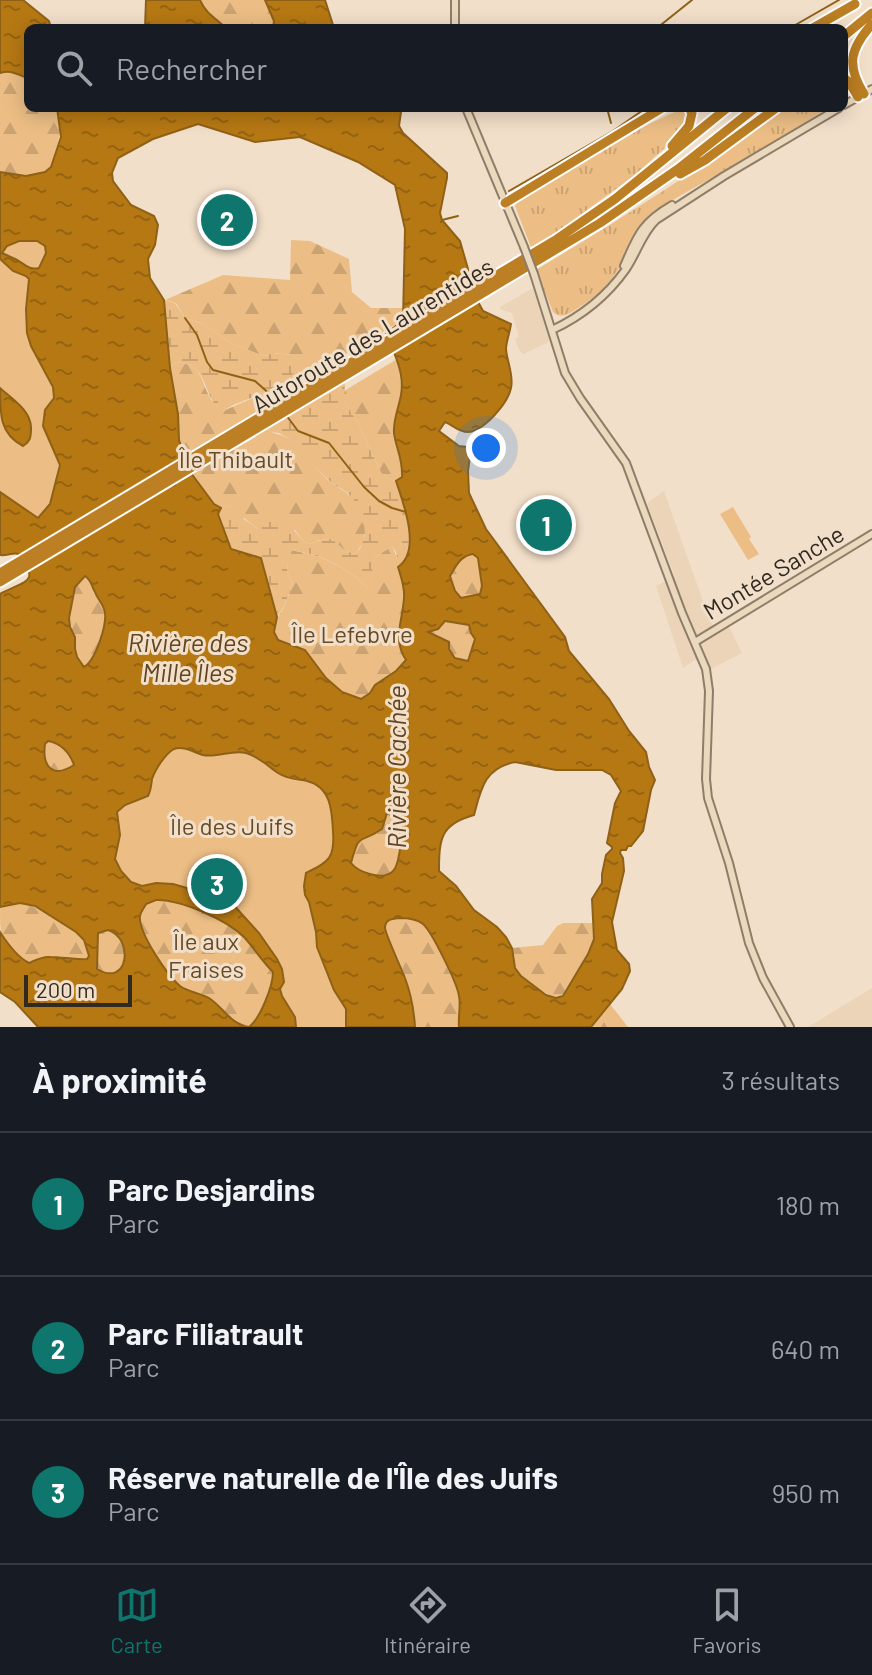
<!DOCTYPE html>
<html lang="fr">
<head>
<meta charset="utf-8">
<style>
	:root { --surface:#171b24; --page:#20242c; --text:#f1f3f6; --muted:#9ea1a6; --line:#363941; --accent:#0f766e }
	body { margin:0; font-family:Barlow,sans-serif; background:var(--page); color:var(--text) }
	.scale { position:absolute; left:24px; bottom:20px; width:108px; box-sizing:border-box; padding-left:8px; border:4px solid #312a21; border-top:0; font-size:22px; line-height:28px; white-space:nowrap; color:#312a21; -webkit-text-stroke:6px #f2dfc9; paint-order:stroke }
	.you { position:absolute; left:486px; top:448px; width:28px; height:28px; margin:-20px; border:6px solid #fff; border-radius:50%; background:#1a73e8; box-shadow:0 0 0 12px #1a73e833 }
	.badge { display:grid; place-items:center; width:52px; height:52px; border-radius:50%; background:var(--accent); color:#fff; font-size:26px; font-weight:700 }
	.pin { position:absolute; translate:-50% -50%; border:4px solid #fff; box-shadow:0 2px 8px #0006 }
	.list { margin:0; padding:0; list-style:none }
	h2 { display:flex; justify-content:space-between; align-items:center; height:104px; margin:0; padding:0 32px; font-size:34px }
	h2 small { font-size:26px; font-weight:400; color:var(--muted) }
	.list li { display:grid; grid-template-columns:52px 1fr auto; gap:24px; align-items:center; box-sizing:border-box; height:144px; padding:0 32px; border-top:2px solid var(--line) }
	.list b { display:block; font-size:30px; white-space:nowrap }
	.list p { margin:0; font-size:26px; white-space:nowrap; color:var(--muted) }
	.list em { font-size:26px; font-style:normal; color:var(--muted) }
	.icon { flex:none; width:44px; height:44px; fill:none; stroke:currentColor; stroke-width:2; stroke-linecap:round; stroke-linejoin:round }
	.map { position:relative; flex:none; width:872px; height:1027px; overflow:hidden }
	.search { position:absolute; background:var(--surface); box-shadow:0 4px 20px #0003; left:24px; right:24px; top:24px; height:88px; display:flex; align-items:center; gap:20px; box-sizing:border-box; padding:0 28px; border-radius:12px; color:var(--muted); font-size:30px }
	.sheet { height:536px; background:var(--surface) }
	nav { display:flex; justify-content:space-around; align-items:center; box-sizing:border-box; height:112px; border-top:2px solid var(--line); background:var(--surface); font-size:22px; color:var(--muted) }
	nav a { display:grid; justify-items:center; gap:4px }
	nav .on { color:var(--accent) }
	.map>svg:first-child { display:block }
	.built { fill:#ecd4b8 }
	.grass { fill:url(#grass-tufts) }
	.forest { fill:url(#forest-firs) }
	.wetland { fill:url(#wetland-marsh) }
	.park { fill:#ecbe85 }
	.water { fill:url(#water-ripples); stroke:#8e6117; stroke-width:2; fill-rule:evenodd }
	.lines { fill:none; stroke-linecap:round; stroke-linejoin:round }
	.stream { stroke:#8e6117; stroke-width:2 }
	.secondary-casing { stroke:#8e7d69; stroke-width:10 }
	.highway-casing { stroke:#fff; stroke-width:13 }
	.secondary { stroke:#ebd9bd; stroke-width:6 }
	.highway { stroke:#bc7f23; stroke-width:9 }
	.secondary-bridge-casing { stroke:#8e7d69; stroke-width:10; stroke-linecap:butt }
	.secondary-bridge { stroke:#ebd9bd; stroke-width:6 }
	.labels { text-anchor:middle; stroke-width:6; stroke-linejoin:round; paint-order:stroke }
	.street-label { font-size:24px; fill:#312a21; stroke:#f2dfc9 }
	.park-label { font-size:24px; fill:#674b28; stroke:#f2dfc9 }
	.water-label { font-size:26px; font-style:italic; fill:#614522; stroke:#f2dfc9 }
</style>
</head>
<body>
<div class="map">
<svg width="872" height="1027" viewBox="0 0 872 1027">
	<defs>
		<pattern id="grass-tufts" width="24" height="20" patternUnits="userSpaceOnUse" patternTransform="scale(2)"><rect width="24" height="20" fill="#ecbe85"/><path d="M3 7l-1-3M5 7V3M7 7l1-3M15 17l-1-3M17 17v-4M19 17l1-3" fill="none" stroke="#cba373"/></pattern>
		<pattern id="forest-firs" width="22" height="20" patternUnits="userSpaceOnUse" patternTransform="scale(2)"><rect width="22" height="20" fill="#ecbe85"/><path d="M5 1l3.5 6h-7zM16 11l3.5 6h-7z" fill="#cba373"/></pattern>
		<pattern id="wetland-marsh" width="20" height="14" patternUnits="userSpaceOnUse" patternTransform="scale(2)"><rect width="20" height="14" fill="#ecbe85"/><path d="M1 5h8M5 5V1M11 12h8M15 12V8" fill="none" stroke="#cba373"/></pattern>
		<pattern id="water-ripples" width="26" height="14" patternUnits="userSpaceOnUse" patternTransform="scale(2)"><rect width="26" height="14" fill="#b67813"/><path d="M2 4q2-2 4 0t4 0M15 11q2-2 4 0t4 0" fill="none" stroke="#956311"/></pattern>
	</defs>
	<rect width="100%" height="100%" fill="#f2dfc9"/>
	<!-- built -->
	<path class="built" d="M533,288L549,339L547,343L523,354L519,350L515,339L519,337L512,313L500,309V307Z
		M664,491L704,604L702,607L717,632L729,627L742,653L711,669L707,661L695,660L683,668L656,586L675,577L647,503Z
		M872,988V1027H808Z"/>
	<!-- grass -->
	<path class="grass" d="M781,108H828C797,127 766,148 734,166C710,180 657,205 641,225C632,237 629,251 622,263C609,286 596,297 575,310C566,315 562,319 553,312L536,270C620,219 703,168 781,108Z
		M681,109L687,111V123L669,144L635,175L532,250L515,206L518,201L647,125Z"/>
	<!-- forest -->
	<path class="forest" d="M200,0H265L274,21L273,28H226C216,18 206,14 200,0Z
		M6,71H13L28,78V108H57C60,128 62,132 55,152C53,157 53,165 49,169C37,182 15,174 0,172V73Z
		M291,240L310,241L349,259L352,292L371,308H403V320L282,392L278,386L300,362L292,355L272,353L265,356L258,354L231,343L203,324L185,318L176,303L165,300L223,275L290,280Z
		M397,359L402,391L395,418L394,432L402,464V477L396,481L391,480L381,473L358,423L344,401V391Z
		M176,362C206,365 199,383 213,402C216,405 220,408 223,411L266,392L273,402L255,413C259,418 265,428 272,432C277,435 283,434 289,439C303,452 314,467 328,480C339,489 354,495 362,508C369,521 366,545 354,554L344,550L332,539L320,540L310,544L304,542L295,530L258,529L229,506L221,508L214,504L188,469L179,440L178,414L170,368Z
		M392,546C397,555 405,586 404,597C403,619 391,640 406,660L396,671L375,685L370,693L361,699L342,692L326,678L305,650L278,640C270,624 280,616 286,602C289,596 290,589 292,582C284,571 288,562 291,550C323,556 344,565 368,588L374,558Z
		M473,554L478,558L482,586L480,594L461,598L455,591L450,576C456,566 460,556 473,554Z
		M85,576L91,580L95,594L105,610V621L95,654L89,665L83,667L77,657L75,649V637L70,627L69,618L75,587Z
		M445,621L469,624L471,633L475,638L468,661C456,658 450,655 448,642L427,631L438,629Z
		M48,741C62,743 70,753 74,765C53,779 35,761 48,741Z
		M387,813L395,817L398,823L397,828L391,831C393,834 397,837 398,841C402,848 399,853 398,860C396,866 397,868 392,872C382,880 359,873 351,863L357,843Z
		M156,900C180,899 227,920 244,937C254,948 262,961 273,972C273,986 260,1019 249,1027C230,1024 223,1008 209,998C200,993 188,992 180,986C167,975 138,932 140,916C141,912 144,908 145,904Z
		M21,903C38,907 70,923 82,938C86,943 87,949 89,956L87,959C74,960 63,957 50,957C43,956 36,960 29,963C19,958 5,944 1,934C0,926 0,915 0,907Z
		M401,918L415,920L423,924L442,955L460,998L459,1027H415C414,1000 406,972 393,948C390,940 382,934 385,925C388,917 395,919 401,918Z
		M563,923H592C593,929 594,936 593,942C590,953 570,992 561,996C551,1001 518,977 515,967C513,962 513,954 512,948L543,945L557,926Z
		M108,930C134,938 129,988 97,969L98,933Z
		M610,1004L628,1027H591Z"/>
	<!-- wetland -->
	<path class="wetland" d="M164,300L175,303L185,318L203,324L231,343L258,354L265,356L272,353L292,355L300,362L299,369L278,386L284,395L333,366L345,385L344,401L358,423L381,473L391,480L396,481C405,509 416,535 403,564L398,567L396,552L392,546L374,558L372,572L380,582L377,587L368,588C344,565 324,556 292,550C288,562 284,571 292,582C289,596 285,606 277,617L261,559L231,549L218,514L221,508L229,506L241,511L244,519L258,529L269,522H287L304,542L310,544L321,540L332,539L344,550L354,554L360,549L365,535L363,510L348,493L332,483L309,462L288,438L279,433L271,432L254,413L272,402L266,392L233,405L223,411C200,397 212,365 176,362L170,368Z"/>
	<!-- park -->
	<path class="park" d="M224,203L229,213L245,218V238C227,234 214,228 204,212Z
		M21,228L55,245L75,454L37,547L0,506V232Z
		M548,505L565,528L537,544L528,518Z
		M733,507L751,537L749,539L759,554L748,560L720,514Z
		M164,741L246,742L333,781L351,1007V1027H293L274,994L277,967L239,924L207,907L140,895L106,863L110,803Z"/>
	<!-- water -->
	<path class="water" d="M0,0H23L49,21L51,28H28V78C17,75 12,69 0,73Z
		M146,0H200C206,14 216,18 226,28H145Z
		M265,0H325L334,28H273L274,21Z
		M57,108H398L401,112L399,126L403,133L447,173V178L440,213L442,220L460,241L468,269L469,285L483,311L511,324C510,332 506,342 506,349C507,362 514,375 511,388C508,403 484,431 468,432C458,432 453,425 445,422L439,431L459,446L467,447L470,456L468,471L469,493L486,529L565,637L569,651L609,699L629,731L646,752L649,767L655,780L651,790L643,831L631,846H628L626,850H621L620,853L623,858L624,871L612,922L617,950L629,964L630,971L622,989L591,1027H459C458,1017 461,1005 459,996C457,983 432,932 423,924C417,919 406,918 399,918C392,919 386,919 385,927C384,932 402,969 405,978C411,994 414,1010 415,1027H346V1009L334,990L317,947L316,932L309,902L305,895L304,886L306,873C329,861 335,859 333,831C332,811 331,787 307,781C296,779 287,779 278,773C268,766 258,756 246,753C233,749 218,758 203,755C195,753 183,745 174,749C165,754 155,770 152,779C151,786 151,790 148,796L125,805L117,812L120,835L115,859L121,871L131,882L142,886L156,883L173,884L229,900L259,933L277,959L282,969L284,982L280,989L282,996L295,1017L296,1027H38L15,1002L0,992V932C7,943 17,957 29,963C36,960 43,956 50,957C63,957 74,960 87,959L89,956L84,940L76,932L35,906L20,903L0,907V594C25,580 41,584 19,554C12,552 8,556 0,555V492L38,518L50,504L60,465L43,426L45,410L54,398L53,387L31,346L27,333L26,309L29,279L26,276L13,271L0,259V172L26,176L45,172L51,167L61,137ZM198,124L255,142L300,137L358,162L395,185L405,229L403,320L386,334C394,352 405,374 401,395C399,407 393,420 394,433C396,449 403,458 402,477L396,481C403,502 422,551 398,567C401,577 405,587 404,598C403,619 392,640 406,660L396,671L375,685L370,693L361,699L342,692L326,678L305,650L278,640L274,632L277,617L261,558L231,549L218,514L221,508L214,504L188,469L179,440L178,414L170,368L164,300L150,278L148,259L155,245L158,225L154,216L131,205L113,181L112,173L118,158L153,139ZM19,241H37L45,246L46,253L39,268C27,271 24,262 13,258C9,256 6,255 2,253L7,246ZM473,554L478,558L482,586L480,594L461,598L455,591L450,576C456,566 460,556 473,554ZM85,576C92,581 91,585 95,592C97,598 102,603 104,609C109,622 95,661 84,667L77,657L75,649V637L70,627L69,618L75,587ZM445,621L469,625L471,633L475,639L468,661L455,658L449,649V642L428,632L438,629ZM48,741C61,743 70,753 74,765C52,779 42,766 45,744ZM515,762L556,770H602L611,775L621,791L615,803L607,843L612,847V849L606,855L602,874V883L592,899L594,939L588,954L563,996L556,998L546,995L521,976L515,968L512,948L506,937L497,927L474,910L456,886L439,871C439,838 441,824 474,815C481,788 485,768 515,762ZM387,813L395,817L398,823L397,828L391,830C393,834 396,837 398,841C402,848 399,853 398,860C396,866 397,868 392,872C382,880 359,873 351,863C360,830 359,845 382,829ZM156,900C180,899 227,920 244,937C254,948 262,961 273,972C273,986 260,1019 249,1027C230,1024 224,1008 209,998C200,993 188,992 180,986C167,975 138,932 140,916C141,911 144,908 146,904ZM108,930C134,938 129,988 97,969L98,933Z
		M0,388C12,399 32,411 31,429C31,438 30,441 23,446C0,434 0,415 0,388Z"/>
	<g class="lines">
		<!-- stream -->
		<path class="stream" d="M657,28L692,0
			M790,28L839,0
			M607,108L611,123
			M509,191L613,131L646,108
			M441,222L442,220L458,216
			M185,318L197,335L207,362L213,370L255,381L272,396L277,403
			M286,415L298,431L329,443L364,487L379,501L392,508L406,512"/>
		<!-- secondary casing -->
		<g class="secondary-casing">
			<path id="secondary" d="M455,28V0
				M844,105L872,89
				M466,108L524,247
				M624,266C637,236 642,222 672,205
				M534,274L565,373L580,398L626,463L682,613L706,669L709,691L706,779L708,798L729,863L749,943L763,978L790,1027
				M552,330C582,316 607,296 626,269C637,253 642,233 656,220L724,176L839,108
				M695,642L872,534"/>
		</g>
		<!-- highway casing -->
		<g class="highway-casing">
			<path id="highway" d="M813,28L855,4
				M844,36L872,13
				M844,78L849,82L858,97
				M864,94C846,65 850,49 872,24
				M672,146L689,126L692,113L689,108
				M680,174L705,160L776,108
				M505,203L662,108
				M0,573L557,239L615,199L727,108
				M0,582L600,223L678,169L755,108"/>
		</g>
		<!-- secondary -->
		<use href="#secondary" class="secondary"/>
		<!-- highway -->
		<use href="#highway" class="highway"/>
		<!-- secondary-bridge casing -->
		<g class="secondary-bridge-casing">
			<path id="secondary-bridge" d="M524,247L534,274"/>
		</g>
		<!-- secondary-bridge -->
		<use href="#secondary-bridge" class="secondary-bridge"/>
	</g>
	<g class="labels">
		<!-- street labels -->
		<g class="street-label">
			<text transform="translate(373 336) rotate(-31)" y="8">Autoroute des Laurentides</text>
			<text transform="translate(774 573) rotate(-31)" y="8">Montée Sanche</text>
		</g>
		<!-- park labels -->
		<g class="park-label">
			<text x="236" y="468">Île Thibault</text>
			<text x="352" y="643">Île Lefebvre</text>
			<text x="232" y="835">Île des Juifs</text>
			<text x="206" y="950">Île aux<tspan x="206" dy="28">Fraises</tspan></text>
		</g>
		<!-- water labels -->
		<g class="water-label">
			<text x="188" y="652">Rivière des<tspan x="188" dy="30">Mille Îles</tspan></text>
			<text transform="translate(397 767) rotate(-90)" y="9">Rivière Cachée</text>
		</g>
	</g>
</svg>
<div class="scale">200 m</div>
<div class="you"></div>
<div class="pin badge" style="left:546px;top:525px">1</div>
<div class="pin badge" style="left:227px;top:220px">2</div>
<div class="pin badge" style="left:217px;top:884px">3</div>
<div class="search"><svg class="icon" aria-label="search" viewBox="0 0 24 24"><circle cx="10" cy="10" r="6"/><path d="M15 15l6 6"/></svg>Rechercher</div>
</div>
<section class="sheet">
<h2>À proximité<small>3 résultats</small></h2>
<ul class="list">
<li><span class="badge">1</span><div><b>Parc Desjardins</b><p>Parc</p></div><em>180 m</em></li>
<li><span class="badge">2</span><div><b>Parc Filiatrault</b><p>Parc</p></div><em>640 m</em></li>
<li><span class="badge">3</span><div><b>Réserve naturelle de l'Île des Juifs</b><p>Parc</p></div><em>950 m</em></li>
</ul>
</section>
<nav>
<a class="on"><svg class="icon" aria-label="map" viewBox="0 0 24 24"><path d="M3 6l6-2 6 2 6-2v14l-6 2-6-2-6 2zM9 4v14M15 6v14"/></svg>Carte</a>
<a><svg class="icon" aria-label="directions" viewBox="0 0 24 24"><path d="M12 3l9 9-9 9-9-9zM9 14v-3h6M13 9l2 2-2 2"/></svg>Itinéraire</a>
<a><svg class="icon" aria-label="saved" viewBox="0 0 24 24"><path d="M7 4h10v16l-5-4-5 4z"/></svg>Favoris</a>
</nav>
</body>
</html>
